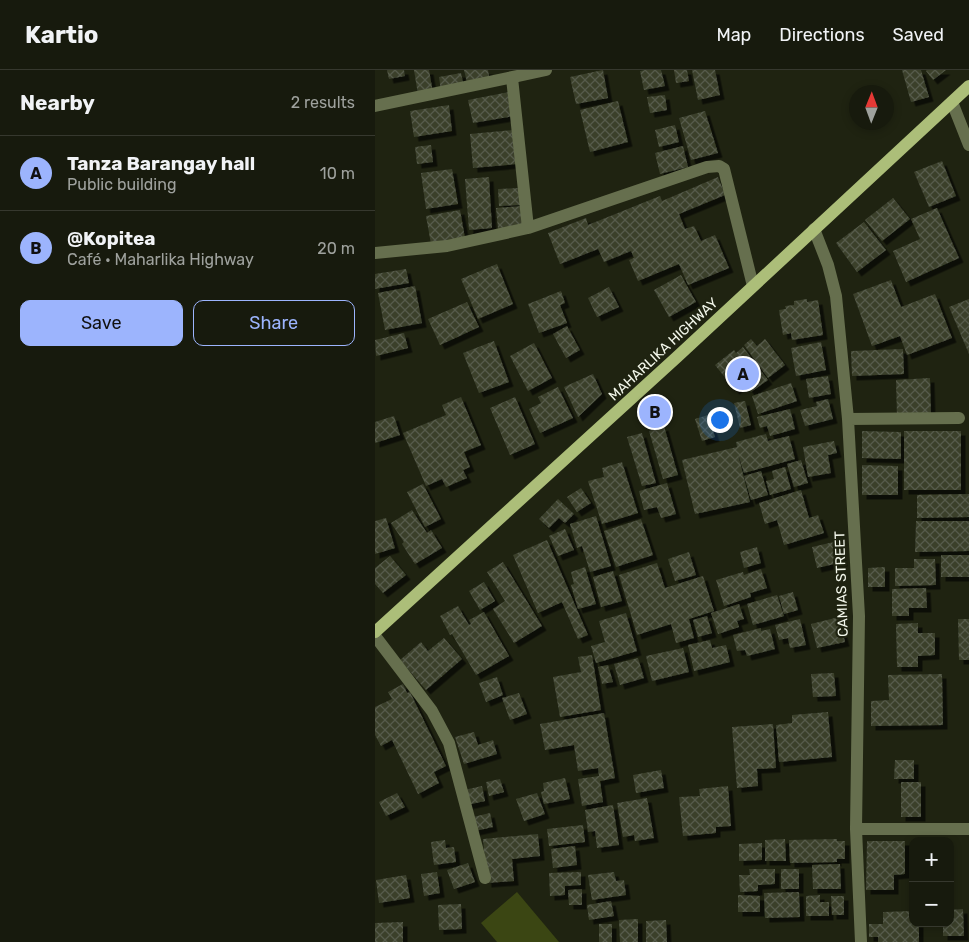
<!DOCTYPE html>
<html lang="en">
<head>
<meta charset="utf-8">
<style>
	:root { --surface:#171a0d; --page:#202316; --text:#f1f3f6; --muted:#9ea19d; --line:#36382e; --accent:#9cb4fd }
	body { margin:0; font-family:Rubik,sans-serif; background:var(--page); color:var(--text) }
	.controls { position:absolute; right:15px; bottom:15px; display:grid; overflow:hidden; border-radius:10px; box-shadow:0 2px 8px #0003 }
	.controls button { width:45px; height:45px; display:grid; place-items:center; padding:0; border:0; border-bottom:1px solid var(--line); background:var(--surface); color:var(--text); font:25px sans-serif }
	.compass { position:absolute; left:474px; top:15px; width:45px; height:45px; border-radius:50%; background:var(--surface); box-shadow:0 2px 8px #0003; rotate:1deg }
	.you { position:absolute; left:344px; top:349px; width:18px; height:18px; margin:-12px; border:4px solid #fff; border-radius:50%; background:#1a73e8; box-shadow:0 0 0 8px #1a73e833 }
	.badge { display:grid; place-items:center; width:32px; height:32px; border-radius:50%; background:var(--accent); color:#111; font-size:16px; font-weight:700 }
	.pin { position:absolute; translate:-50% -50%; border:2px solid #fff; box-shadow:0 1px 5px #0006 }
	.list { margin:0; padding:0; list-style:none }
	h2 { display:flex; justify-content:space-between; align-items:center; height:65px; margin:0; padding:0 20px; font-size:21px }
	h2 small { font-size:16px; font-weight:400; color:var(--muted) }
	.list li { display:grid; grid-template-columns:32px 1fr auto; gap:15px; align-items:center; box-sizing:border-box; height:75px; padding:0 20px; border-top:1px solid var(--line) }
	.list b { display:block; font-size:19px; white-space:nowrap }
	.list p { margin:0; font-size:16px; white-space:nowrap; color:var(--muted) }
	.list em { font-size:16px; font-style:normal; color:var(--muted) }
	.actions { display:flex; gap:10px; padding:15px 20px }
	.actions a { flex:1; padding:11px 0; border:1px solid var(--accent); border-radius:10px; text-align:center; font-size:18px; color:var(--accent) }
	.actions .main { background:var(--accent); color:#111 }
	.map { position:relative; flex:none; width:594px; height:872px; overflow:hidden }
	header { display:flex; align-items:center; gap:30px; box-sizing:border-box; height:70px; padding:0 25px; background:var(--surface); border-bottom:1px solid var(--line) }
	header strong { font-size:24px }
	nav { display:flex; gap:28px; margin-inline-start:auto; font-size:18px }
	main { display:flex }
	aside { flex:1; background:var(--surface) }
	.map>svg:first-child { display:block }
	.garden { fill:#3b4613 }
	.building { fill:url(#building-cross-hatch); filter:url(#shadow) }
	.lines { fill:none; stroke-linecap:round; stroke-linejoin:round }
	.minor { stroke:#666f4e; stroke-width:12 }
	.major { stroke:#acbe79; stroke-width:12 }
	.labels { text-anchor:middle; stroke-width:4.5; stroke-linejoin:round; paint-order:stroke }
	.street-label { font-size:14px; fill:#f3f7eb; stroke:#1f2311 }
</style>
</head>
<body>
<header>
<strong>Kartio</strong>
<nav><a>Map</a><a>Directions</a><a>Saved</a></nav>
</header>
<main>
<aside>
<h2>Nearby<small>2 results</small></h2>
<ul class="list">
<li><span class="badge">A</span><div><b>Tanza Barangay hall</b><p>Public building</p></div><em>10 m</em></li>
<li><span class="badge">B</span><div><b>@Kopitea</b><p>Café · Maharlika Highway</p></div><em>20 m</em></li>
</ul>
<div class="actions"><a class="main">Save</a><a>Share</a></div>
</aside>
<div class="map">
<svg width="594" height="872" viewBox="0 0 594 872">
	<defs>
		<pattern id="building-cross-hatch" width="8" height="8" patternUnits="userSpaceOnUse" patternTransform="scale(1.25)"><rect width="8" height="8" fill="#3a3f2c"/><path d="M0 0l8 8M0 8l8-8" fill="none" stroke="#575c4b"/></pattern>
		<filter id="shadow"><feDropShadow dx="4.5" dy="4.5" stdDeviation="0" flood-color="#0009"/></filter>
	</defs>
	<rect width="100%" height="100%" fill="#1f2311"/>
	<!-- garden -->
	<path class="garden" d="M142,822L184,872H122L106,853Z"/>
	<!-- building -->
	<path class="building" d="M12,0H29L30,6L14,9Z
		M39,0H54L58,23L43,25Z
		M89,0H113L115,11L93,16Z
		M228,0L233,28L201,34L195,7Z
		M270,0H286L290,16L269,20L265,1Z
		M299,0H312L314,11L301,13Z
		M317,0H340L345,25L323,30Z
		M527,0H546L554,27L536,32Z
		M552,0H571L558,10L551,1Z
		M86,3L89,17L66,21L64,7Z
		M134,22L139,46L98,53L93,30Z
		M290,25L292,40L275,43L272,27Z
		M243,31L253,72L215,82L205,40Z
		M74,35L77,61L39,67L35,41Z
		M330,41L343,83L316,90L304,48Z
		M300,55L304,72L284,77L280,60Z
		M139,60L142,94L98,98L95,64Z
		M56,75L58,92L42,94L40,77Z
		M308,76L313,97L285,104L280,83Z
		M567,91L581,126L554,137L539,102Z
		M77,99L83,134L51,139L46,103Z
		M114,107L117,158L94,160L90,109Z
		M343,107L350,125L304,144L310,159L319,156L326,171L340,165L354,198L313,215L304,194L263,211L254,190L259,188L256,181L229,192L220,172L223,179L185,194L173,163L211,148L213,155L285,126L287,131Z
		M146,118V135L124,136L123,119Z
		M518,128L535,149L507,171L490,150Z
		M149,136L150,157L123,159L121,138Z
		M562,138L584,188L531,212L518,181L545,169L536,149Z
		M85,140L90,168L56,174L51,146Z
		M489,152L511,180L482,202L461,173Z
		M122,194L138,234L103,249L86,209Z
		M31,199L34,213L0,219V204Z
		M306,205L321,232L294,247L279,220Z
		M516,210L526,237L560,224L577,268L532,285L525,266L497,276L478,224Z
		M40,216L47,253L10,260L3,223Z
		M234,217L244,237L222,247L213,228Z
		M186,221L190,233L185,235L192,253L164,263L153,234Z
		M432,229V232L443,230L448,265L417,270L416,263L408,265L404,240L411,239L410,236L419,235V231Z
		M594,229V284L574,237Z
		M92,232L104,257L65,275L53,249Z
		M192,256L205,280L191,288L178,264Z
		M29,263L33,278L1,286L0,270Z
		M376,269L382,276L390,269L410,295L393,308L369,275Z
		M119,271L134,312L104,323L88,283Z
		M446,272L451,300L421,306L416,278Z
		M159,273L177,308L153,321L135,286Z
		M368,277L393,310L376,322L369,313L360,320L340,295L359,280L361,283Z
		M528,279L529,304L477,306L476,281Z
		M218,304L227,324L203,347L189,317Z
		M453,306L456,324L434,328L431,309Z
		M555,308L556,345L522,347L521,310Z
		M416,313L422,331L383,344L377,326Z
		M183,317L198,348L165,363L154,339L166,333L163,327Z
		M86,327L106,375L89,382L95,397L88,400L92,408L71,417L67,409L51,416L28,363L71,345L67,335Z
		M140,327L160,374L135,385L115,338Z
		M453,329L458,349L430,356L425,340L442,336L441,332Z
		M370,331L376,355L365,358L359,333Z
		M415,339L420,359L395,366L392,356L385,358L382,347Z
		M333,345L340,367L327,371L320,349Z
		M19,346L25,365L0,373V352Z
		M289,356L303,405L288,409L274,361Z
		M487,361L526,362V389L487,388Z
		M529,361H586V420H529Z
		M267,363L281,413L267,416L252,367Z
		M391,364L393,371L414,366L420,389L369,403L363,384L375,432L320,444L307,390L362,377L361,372Z
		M459,371L462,383L453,385L456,403L433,407L428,377Z
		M426,390L433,413L419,417L412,394Z
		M247,392L263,443L227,454L213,411L229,407L227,398Z
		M487,395L523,396V425H487Z
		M410,397L416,419L395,425L391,411L399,409L397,401Z
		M386,401L393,425L376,430L369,406Z
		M292,413L301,444L286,448L282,437L269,440L264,421Z
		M48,414L66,449L50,457L32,422Z
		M206,418L216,433L202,442L192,427Z
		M426,420L434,448L443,445L449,463L409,475L402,450L390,454L384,433Z
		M594,424V447L542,448V425Z
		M183,429L199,444L190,453L184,448L174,458L164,449Z
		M37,440L52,463L56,460L67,478L40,494L27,474L29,472L16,453Z
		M221,446L236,496L215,502L207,476L202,478L195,454Z
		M11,448L20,478L0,484V451Z
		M266,449L278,485L241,497L229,461Z
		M541,451H594V481L540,482Z
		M190,459L199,480L183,486L174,466Z
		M172,470L213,565L203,569L187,532L163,543L138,485Z
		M463,471L468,492L442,498L437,477Z
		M382,477L386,493L369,498L365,482Z
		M314,482L321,505L300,511L293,489Z
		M566,485H594V507H566Z
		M15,486L31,505L8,523L0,514V498Z
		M539,489H560L561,515L520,516V498H539Z
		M128,492L167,556L139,573L118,539L130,531L112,502Z
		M282,493L290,518L328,506L339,541L314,549L319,568L301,573L296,554L262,565L244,505Z
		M210,497L221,534L203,539L196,515L199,514L196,502Z
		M510,497V517H493V498Z
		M386,499L392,518L375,523L376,527L349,536L341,510L368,502L369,505Z
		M238,501L247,531L226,537L218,507Z
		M109,512L120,531L105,540L94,521Z
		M551,518L552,538H534V546H517V519Z
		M418,522L423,540L409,544L404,526Z
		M402,525L409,546L378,555L372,534Z
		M364,534L369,549L362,551L364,557L343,564L336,543Z
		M83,536L94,555L96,554L94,550L109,542L134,586L101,605L77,564L75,565L65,546Z
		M251,543L262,581L221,593L216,576L230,572L224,551Z
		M332,546L337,563L323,567L318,550Z
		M464,547L470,572L442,578L436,554Z
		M425,549L431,575L415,578L413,568L404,570L400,555Z
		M583,549H594V590H584Z
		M543,553V563H560V585L543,586V597H522L521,554Z
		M386,558V561L395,559L400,579L372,586L370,580L362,581L358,565Z
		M69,568L87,589L51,620L25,590L46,572L53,581Z
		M335,570L337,578L351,575L355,592L319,601L313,575Z
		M308,578L314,602L277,611L271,586Z
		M217,585L226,640L185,647L178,607L206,602L203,587Z
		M263,588L269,608L245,615L239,594Z
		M233,595L238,612L227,614L223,597Z
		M459,603L461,626L438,627L436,604Z
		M567,604L568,655L496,656V631L514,630L513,605Z
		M122,607L128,625L111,632L104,613Z
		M28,614L32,623L35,622L71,696L59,702L64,713L43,724L17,670L6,676L0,665V637L17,629L13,622Z
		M144,623L152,644L135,650L127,628Z
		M453,642L457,687L404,692L401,655L417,653V645Z
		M229,643L240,708L225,711L228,732L207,736L203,709L224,706L223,698L203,701L199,675L170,680L165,654Z
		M398,654L401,698L382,699L383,716L362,718L357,657Z
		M99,662L103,675L118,670L122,684L89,694L80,667Z
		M520,690H539V709H519Z
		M286,700L289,718L261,723L258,705Z
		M190,708L195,729L169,734L166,722L169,721L168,713Z
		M125,709L129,722L114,726L111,712Z
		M526,712H546V747H526Z
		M107,716L110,731L92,735L89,720Z
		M353,716L356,756L341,757V763L308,766L304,727L325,726L324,719Z
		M22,723L30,737L11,746L4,732Z
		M162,723L170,744L149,751L141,729Z
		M272,728L279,768L260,771L259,765L248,767L242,733Z
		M238,735L244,775L222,778L220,761L213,762L210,740Z
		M115,743L118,757L100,761L98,747Z
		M208,755L210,772L174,776L172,759Z
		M163,764L165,786L137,789L139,811L112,813L108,769Z
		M410,769L411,791H390V770Z
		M462,769V771H470V789H462V792L415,793L414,770Z
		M70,770L71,778L79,777L81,792L59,795L56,772Z
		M492,771H530V804L519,805V820H491Z
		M387,773V790L364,791V774Z
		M200,776L202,795L178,798L176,779Z
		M93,793L100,812L79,819L72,800Z
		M465,794L466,819H438L437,795Z
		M374,799H400V814L383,815V821L365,822L364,805H375Z
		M406,799H424V819H406Z
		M62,802L65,823L49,826L46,804Z
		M206,802V815L190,816V825L175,826L174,803Z
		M239,802L241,811L249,810L251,825L217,830L213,805Z
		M31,805L35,828L4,833L1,810Z
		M207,819V835H194L193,820Z
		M424,822L425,847L390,848L389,823Z
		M363,825L385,826V842H363Z
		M445,825V832H454V846H431V826Z
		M456,826H469V845H457Z
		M236,831L239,846L214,850L212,835Z
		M86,834L87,859L64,860L63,835Z
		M588,839L589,866H568V853H575V840Z
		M538,841V853H544V872H503V867H494V854H508V842Z
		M263,849V872H245L244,850Z
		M291,850L292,872H271V851Z
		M28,852V872H0V853Z
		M224,854H237V872H224Z"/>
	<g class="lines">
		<!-- minor -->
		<path class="minor" d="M137,8L153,158
			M577,32L594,75
			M0,36L171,0
			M439,159L453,195L461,226L473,349L484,546L481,759L486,872
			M0,183L72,176L153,158L332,97L344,96L349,99L378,216
			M473,349L584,348
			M0,566L57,641L74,673L110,808
			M481,759H594"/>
		<!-- major -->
		<path class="major" d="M0,562L302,287L594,16"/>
	</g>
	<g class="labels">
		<!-- street labels -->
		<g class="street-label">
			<text transform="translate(288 279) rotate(-43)" y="5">MAHARLIKA HIGHWAY</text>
			<text transform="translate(466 514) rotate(-92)" y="5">CAMIAS STREET</text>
		</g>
	</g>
</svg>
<div class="controls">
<button>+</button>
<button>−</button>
</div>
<svg class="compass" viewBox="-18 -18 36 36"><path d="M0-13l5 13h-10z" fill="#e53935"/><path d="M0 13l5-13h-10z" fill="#9ea19d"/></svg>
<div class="you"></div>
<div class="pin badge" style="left:368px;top:304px">A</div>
<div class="pin badge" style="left:280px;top:342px">B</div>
</div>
</main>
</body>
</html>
